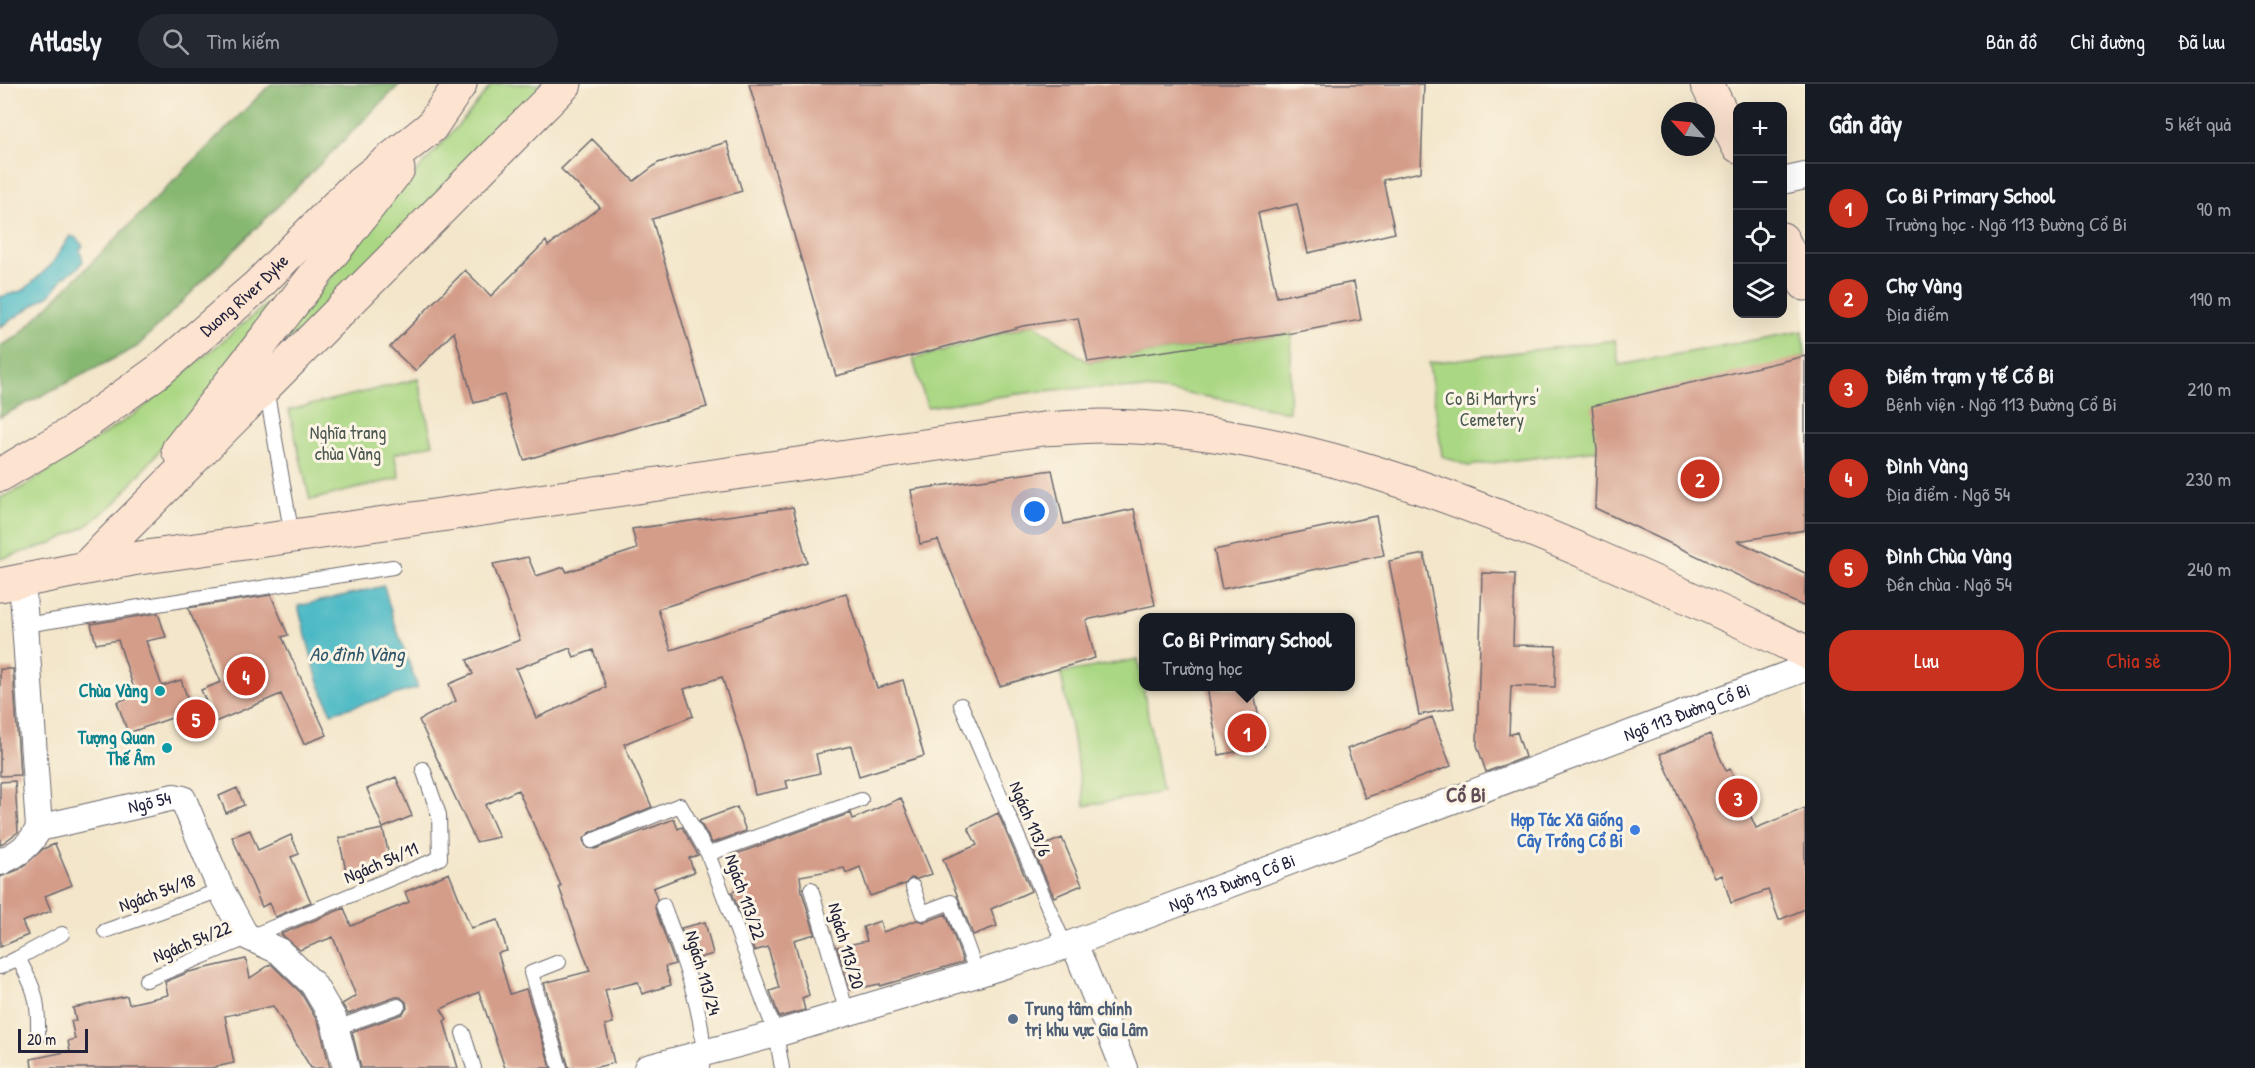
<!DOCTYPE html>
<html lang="vi">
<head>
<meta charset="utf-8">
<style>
	:root { --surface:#171b24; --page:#242831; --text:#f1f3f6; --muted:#9ea1a6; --line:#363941; --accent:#c8321e }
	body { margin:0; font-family:"Patrick Hand",sans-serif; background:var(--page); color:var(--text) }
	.controls { position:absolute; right:18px; top:18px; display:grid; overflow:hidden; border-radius:12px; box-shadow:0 6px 24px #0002 }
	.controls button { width:54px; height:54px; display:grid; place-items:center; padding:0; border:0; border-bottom:2px solid var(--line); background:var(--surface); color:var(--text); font:30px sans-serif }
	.compass { position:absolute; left:1661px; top:18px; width:54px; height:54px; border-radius:50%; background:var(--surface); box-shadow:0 6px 24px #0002; rotate:297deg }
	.scale { position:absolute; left:18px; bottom:15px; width:70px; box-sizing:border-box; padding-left:6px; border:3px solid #22223b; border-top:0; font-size:16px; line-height:21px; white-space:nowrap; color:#22223b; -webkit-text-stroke:4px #fcf5e5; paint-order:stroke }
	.you { position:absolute; left:1035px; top:428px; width:21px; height:21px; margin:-15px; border:4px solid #fff; border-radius:50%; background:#1a73e8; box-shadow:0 0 0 9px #1a73e833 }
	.badge { display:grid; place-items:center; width:39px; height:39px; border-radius:50%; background:var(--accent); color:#fff; font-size:20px; font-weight:700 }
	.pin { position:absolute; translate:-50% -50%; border:3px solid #fff; box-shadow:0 2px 6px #0006 }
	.popup { position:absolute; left:1139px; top:529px; width:216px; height:78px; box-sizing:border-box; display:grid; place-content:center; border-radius:12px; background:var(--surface); filter:drop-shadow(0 2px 4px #0005); font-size:20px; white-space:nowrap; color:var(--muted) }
	.popup b { font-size:22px; color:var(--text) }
	.popup::after { content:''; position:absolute; left:50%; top:100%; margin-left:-12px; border:12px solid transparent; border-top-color:var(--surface) }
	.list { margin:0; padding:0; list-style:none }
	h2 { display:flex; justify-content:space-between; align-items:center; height:78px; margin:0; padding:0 24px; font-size:26px }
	h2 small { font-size:20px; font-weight:400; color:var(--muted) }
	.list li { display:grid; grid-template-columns:39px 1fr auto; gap:18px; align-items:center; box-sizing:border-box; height:90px; padding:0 24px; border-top:2px solid var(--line) }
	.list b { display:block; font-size:22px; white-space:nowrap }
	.list p { margin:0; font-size:20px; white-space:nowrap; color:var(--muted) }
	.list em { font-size:20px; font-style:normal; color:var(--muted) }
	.actions { display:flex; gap:12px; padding:18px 24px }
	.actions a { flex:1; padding:14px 0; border:2px solid var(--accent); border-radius:24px; text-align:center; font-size:21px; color:var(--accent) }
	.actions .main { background:var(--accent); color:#fff }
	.icon { flex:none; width:33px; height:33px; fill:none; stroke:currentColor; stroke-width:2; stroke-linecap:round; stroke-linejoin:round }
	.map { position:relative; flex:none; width:1805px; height:984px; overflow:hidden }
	header { display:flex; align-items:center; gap:36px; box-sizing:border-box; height:84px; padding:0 30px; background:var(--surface); border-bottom:2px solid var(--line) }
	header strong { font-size:28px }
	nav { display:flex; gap:33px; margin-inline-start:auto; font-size:21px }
	.search { width:420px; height:54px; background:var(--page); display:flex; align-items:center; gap:15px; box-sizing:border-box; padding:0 21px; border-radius:33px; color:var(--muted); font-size:22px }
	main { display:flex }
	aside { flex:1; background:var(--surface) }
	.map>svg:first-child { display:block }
	.green { fill:#aad783; stroke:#667c5f; stroke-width:1.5 }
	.forest { fill:#87b871; stroke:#546d56; stroke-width:1.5 }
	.water { fill:#4bb9c5; stroke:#366e80; stroke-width:1.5 }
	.building { fill:#d49d8a; fill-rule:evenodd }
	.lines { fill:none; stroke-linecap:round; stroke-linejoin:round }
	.lane-casing { stroke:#6b676d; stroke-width:16 }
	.street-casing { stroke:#6b676d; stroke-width:28 }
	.secondary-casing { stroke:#6b676d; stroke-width:35 }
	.lane { stroke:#fff; stroke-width:14 }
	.street { stroke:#fff; stroke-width:26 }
	.secondary { stroke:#fde4d1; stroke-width:33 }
	.culture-dot { fill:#0f9aa8; stroke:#fcf5e5; stroke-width:2 }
	.shop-dot { fill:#3f7fe0; stroke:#fcf5e5; stroke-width:2 }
	.service-dot { fill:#5c6f8a; stroke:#fcf5e5; stroke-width:2 }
	.labels { text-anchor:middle; stroke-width:6; stroke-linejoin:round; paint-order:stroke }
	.street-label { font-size:18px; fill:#22223b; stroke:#fcf5e5 }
	.park-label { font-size:18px; fill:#4b5851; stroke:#fcf5e5 }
	.culture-label { font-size:18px; font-weight:bold; fill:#0d838f; stroke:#fcf5e5; text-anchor:end }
	.shop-label { font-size:18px; font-weight:bold; fill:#366cbe; stroke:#fcf5e5; text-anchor:end }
	.service-label { font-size:18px; font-weight:bold; fill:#4e5e75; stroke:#fcf5e5; text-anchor:start }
	.water-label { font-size:20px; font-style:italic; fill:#30576b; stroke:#fcf5e5 }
	.quarter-label { font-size:21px; font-weight:bold; fill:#604d57; stroke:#fcf5e5 }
</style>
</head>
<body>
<header>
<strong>Atlasly</strong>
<div class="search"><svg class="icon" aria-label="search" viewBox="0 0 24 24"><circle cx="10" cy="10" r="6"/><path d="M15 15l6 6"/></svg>Tìm kiếm</div>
<nav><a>Bản đồ</a><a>Chỉ đường</a><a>Đã lưu</a></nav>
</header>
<main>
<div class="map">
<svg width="1805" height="984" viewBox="0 0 1805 984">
	<rect width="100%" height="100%" fill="#fcf5e5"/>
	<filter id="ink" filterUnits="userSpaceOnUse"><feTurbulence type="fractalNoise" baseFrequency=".0167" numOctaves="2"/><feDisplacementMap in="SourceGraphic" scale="12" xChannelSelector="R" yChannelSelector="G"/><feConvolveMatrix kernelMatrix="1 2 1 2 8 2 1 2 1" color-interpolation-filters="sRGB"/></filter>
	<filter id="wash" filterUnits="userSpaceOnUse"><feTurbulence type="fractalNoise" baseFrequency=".008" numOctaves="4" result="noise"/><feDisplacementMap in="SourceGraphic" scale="24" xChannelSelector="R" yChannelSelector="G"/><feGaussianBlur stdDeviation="1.35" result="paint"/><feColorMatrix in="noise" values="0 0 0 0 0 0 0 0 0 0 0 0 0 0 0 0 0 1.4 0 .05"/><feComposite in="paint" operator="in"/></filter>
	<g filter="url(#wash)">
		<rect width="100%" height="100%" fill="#f3e6ca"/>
		<!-- green -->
		<path class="green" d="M492,0H548L234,317L394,113L471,27Z
			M310,184L212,305L116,418L88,441L53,459L0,475V414L23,403L139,327Z
			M1034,240L1088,278L1292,249L1289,328C1226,315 1150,301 1086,304C1033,306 980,316 927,323L913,275Z
			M1803,247L1805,272L1597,366L1468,382L1442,372L1429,279L1615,256L1619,281Z
			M418,295L433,360L394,370L400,394L310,416L289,326Z
			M1138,575L1162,708L1085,722L1061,589Z"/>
		<!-- forest -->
		<path class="forest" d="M271,0H400L137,263L0,333V262L17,253Z"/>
		<!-- water -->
		<path class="water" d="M70,152L76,154L83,162L80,165L83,177L78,184L65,192L51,210L0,243V213L24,206L51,181Z
			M384,502L393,535L418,604L331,629L317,593L298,522Z"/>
		<g id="blocks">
			<!-- building -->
			<path class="building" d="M749,0H1424L1421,88L1383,96L1395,149L1308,169L1297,120L1258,129L1277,213L1354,198L1361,236L1292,249L1088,278L1078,234L1023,242L836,292Z
				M592,55L634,97L658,79L727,58L742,107L652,135L707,323L524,376L504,311L474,319L454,248L415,287L390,263L465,186L491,212L546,157L548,162L600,123L561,85Z
				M1805,272V446L1738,457L1805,489V523L1595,424L1597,366L1592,322Z
				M1052,386L1064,440L1134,425L1155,521L1086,536L1095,574L1000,602L938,456L920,460L911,406Z
				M793,423L807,478L658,525L671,566L846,509L877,604L903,596L924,672L859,692L851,662L816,670L820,689L786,697L788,704L755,711L747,672L722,593L684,605L693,632L624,660L652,723L589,749L583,756L587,764L595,765L674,735L678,745L682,743L698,771L689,774L694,788L653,804L657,815L655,824L675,880L665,883L671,901L642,910L638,898L605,906L613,939L605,941L614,979L593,984H569L544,899L590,887L564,817L559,803L561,802L518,706L485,721L499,753L476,758L419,636L456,617L449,600L473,590L467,576L520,556L493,480L528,473L536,492L564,483L567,488L637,465L632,445ZM570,564L574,573L593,566L606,603L536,634L516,585Z
				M1376,432L1384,471L1222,505L1214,466Z
				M1424,470L1454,624L1419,631L1389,477Z
				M1482,489L1515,490L1513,561L1556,562L1555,603L1511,602L1509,651L1517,648L1525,673L1486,688L1477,661Z
				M271,511L288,551L282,553L327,651L304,660L281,610L215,638L201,606L221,598L188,524Z
				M158,529L166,553L146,557L162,602L181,596L192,627L128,649L117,618L136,611L118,556L96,560L91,540Z
				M0,585H13L20,691L0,692Z
				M1207,603H1253L1264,662L1219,671Z
				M1432,633L1451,682L1365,714L1347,665Z
				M1710,650L1726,687L1730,685L1756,744L1805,724V825L1779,836L1768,806L1731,819L1722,791L1715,794L1660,670Z
				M396,693L412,732L383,744L367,705Z
				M15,697L18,748L0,761V698Z
				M237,704L244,721L226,729L219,712Z
				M901,714L932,790L917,795L911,794L905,800L870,812L860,783L846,789L844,784L800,792L802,808L815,850L794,856L809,911L802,914L805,926L779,933L770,907L779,904L768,863L754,867L745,834L742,835L734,814L732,808L743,804L733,771L851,729L853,735Z
				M737,723L746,747L712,759L699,737Z
				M998,729L1031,807L991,825L997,842L973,851L943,775L977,761L968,744Z
				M383,745L390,776L365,781L366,788L347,792L339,754Z
				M250,746L258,766L291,751L299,770L291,773L311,818L275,833L269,819L262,823L232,753Z
				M1062,754L1082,801L1054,813L1033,766Z
				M55,760L72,801L45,812L51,827L22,838L28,851L0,863V793L20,785L43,765Z
				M449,789L471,844L498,836L507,867L498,869L510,910L526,905L551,984H505L479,908L441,925L447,935L444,937L458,984H361L352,948L402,930L407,924L406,918L400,913H396L348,930L342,920L356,912L333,853L300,866L281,850L344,824L351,842L409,818L405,808Z
				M946,830L963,878L880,902V900L850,906L837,863L867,857L863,843L880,837L883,848L917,836L925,838Z
				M705,838L713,870L693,876L681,844Z
				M246,875L250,894L271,880L301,909L319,940L330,984H311L273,922L225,932L234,979L211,984H32L31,975L70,967L68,957L75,955L71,937H76L73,924L127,912L129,920L168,911L165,898L189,888Z"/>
		</g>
	</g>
	<g filter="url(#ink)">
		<use href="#blocks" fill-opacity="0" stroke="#6b676d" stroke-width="1.5"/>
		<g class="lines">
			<!-- lane casing -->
			<g class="lane-casing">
				<path id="lane" d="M266,304L292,452
					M25,541L393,483
					M961,621L1065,862
					M592,757L680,721L708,770
					M913,803L922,829L951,818L977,890
					M811,805L847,929
					M663,821C680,866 709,937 702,984
					M105,847L221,806
					M18,874L62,850
					M559,878L531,889L560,984
					M0,883L18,874C35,905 39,916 38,952
					M146,896L440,774L439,731L423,685
					M336,944L398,922
					M463,949L474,984
					M782,984L776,950L708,770L861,716"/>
			</g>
			<!-- street casing -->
			<g class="street-casing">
				<g id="street">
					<path d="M1782,97L1805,92"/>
					<path id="s1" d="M22,496L39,744L174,713L183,715L221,806L243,847L248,853L279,867L313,900L333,934L346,984"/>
					<path d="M0,778C18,770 30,762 39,744"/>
					<path d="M1074,859L1124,984"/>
					<path id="s2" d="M647,984L776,950L977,890L1065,862L1805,584"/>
				</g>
			</g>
			<!-- secondary casing -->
			<g class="secondary-casing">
				<g id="secondary">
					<path d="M1707,0L1738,62"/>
					<path d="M1782,155L1805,200"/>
					<path d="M178,366L398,85"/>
					<path id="s3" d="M0,391L73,348L160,286L257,202L352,106L431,43L460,0"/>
					<path d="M86,483L565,0"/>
					<path d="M0,501L132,475L1043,345C1063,344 1083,342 1102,342C1275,343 1442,406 1599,474C1668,504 1737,534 1805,568"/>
				</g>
			</g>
			<!-- lane -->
			<use href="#lane" class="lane"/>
			<!-- street -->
			<use href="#street" class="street"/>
			<!-- secondary -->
			<use href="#secondary" class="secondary"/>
		</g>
	</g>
	<!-- markers -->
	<g class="culture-dot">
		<circle cx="160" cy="607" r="6"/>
		<circle cx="167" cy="664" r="6"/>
	</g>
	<circle class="shop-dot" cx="1635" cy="746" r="6"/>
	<circle class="service-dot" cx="1013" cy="935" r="6"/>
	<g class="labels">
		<!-- street labels -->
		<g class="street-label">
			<text dy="6" stroke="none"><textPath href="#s3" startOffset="304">Duong River Dyke</textPath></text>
			<text dy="6" stroke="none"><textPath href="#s2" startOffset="1100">Ngõ 113 Đường Cổ Bi</textPath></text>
			<text dy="6" stroke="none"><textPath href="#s1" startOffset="362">Ngõ 54</textPath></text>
			<text transform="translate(1030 735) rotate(67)" y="6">Ngách 113/6</text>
			<text transform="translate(381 779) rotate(-23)" y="6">Ngách 54/11</text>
			<text dy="6" stroke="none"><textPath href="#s2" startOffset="614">Ngõ 113 Đường Cổ Bi</textPath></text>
			<text transform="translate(157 809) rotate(-20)" y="6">Ngách 54/18</text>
			<text transform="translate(745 813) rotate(71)" y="6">Ngách 113/22</text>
			<text transform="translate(192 858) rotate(-22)" y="6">Ngách 54/22</text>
			<text transform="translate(846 862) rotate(74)" y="6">Ngách 113/20</text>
			<text transform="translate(703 889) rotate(74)" y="6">Ngách 113/24</text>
		</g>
		<!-- park labels -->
		<g class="park-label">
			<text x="1492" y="321">Co Bi Martyrs'<tspan x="1492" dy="21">Cemetery</tspan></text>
			<text x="348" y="355">Nghĩa trang<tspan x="348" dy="21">chùa Vàng</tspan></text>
		</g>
		<!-- culture labels -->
		<g class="culture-label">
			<text x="148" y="613">Chùa Vàng</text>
			<text x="155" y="660">Tượng Quan<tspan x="155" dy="21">Thế Âm</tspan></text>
		</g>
		<!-- shop labels -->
		<g class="shop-label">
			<text x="1623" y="742">Hợp Tác Xã Giống<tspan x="1623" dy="21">Cây Trồng Cổ Bi</tspan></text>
		</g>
		<!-- service labels -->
		<g class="service-label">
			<text x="1025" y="931">Trung tâm chính<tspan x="1025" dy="21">trị khu vực Gia Lâm</tspan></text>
		</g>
		<!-- water labels -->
		<g class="water-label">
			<text x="357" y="577">Ao đình Vàng</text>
		</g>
		<!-- quarter labels -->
		<g class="quarter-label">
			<text x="1466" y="718">Cổ Bi</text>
		</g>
	</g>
</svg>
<div class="controls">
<button>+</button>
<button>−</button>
<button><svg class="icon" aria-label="locate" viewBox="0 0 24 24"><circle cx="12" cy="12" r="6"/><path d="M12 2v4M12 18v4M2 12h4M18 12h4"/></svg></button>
<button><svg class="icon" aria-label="layers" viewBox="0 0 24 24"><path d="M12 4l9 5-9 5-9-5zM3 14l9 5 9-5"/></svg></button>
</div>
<svg class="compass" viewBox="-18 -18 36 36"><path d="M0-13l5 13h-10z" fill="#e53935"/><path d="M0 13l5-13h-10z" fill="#9ea1a6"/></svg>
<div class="scale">20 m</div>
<div class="you"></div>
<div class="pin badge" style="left:1247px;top:649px">1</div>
<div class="popup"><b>Co Bi Primary School</b>Trường học</div>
<div class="pin badge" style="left:1700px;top:395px">2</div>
<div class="pin badge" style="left:1738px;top:714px">3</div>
<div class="pin badge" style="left:246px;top:592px">4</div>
<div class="pin badge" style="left:196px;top:635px">5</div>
</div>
<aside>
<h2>Gần đây<small>5 kết quả</small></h2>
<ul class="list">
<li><span class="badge">1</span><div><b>Co Bi Primary School</b><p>Trường học · Ngõ 113 Đường Cổ Bi</p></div><em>90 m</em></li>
<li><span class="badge">2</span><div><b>Chợ Vàng</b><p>Địa điểm</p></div><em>190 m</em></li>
<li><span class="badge">3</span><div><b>Điểm trạm y tế Cổ Bi</b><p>Bệnh viện · Ngõ 113 Đường Cổ Bi</p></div><em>210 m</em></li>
<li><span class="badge">4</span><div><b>Đình Vàng</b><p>Địa điểm · Ngõ 54</p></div><em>230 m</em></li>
<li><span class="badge">5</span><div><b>Đình Chùa Vàng</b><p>Đền chùa · Ngõ 54</p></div><em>240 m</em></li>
</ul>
<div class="actions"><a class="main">Lưu</a><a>Chia sẻ</a></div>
</aside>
</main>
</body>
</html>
